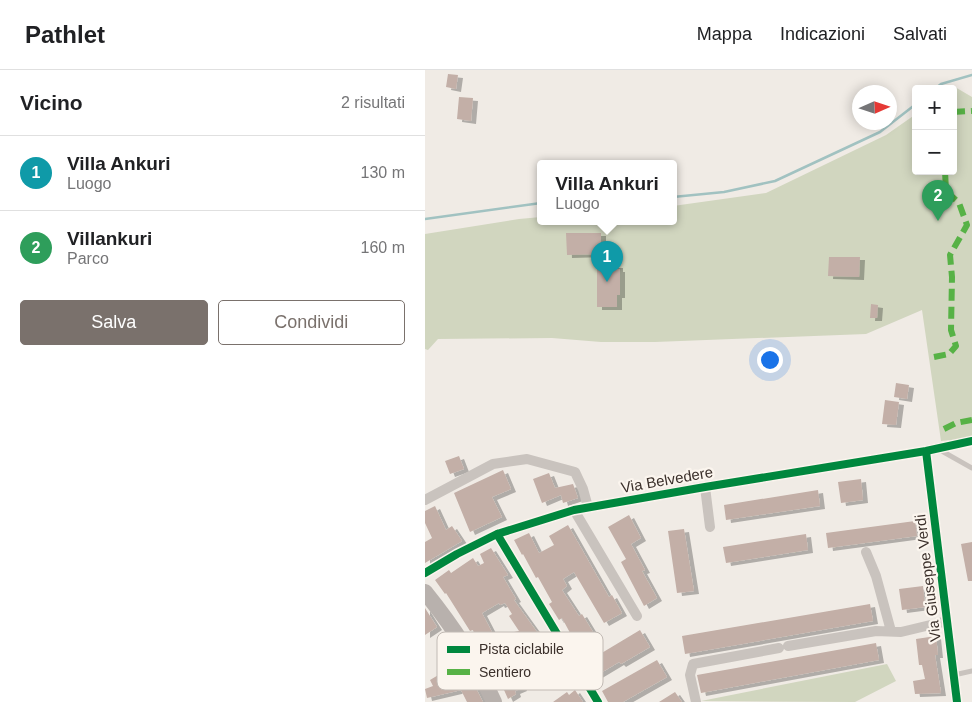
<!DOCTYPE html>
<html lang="it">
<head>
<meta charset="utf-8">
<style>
	:root { --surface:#fff; --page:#f6f6f6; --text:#202124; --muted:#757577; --line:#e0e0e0; --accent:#7a716c }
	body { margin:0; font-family:Helvetica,sans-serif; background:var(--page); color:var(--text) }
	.controls { position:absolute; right:15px; top:15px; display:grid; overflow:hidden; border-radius:5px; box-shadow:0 2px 12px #0003 }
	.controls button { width:45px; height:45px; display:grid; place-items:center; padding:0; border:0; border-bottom:1px solid var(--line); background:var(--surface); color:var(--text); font:25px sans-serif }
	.compass { position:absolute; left:427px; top:15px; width:45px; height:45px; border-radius:50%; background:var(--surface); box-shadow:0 2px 12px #0003; rotate:87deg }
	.you { position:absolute; left:344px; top:289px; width:18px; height:18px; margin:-12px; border:4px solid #fff; border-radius:50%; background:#1a73e8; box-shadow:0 0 0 8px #1a73e833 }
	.badge { display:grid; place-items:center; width:32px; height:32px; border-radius:50%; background:var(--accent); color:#fff; font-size:16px; font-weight:700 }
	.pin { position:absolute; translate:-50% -41px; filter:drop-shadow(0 1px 2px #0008) }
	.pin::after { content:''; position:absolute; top:26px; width:18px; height:15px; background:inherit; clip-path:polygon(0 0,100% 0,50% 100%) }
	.popup { position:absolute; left:112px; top:90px; width:140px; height:65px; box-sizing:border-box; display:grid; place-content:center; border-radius:5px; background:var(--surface); filter:drop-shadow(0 1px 4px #0005); font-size:16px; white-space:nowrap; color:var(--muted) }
	.popup b { font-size:19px; color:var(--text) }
	.popup::after { content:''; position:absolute; left:50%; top:100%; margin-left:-10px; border:10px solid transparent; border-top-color:var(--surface) }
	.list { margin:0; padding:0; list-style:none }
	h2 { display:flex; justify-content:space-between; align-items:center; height:65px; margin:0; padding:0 20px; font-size:21px }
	h2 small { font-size:16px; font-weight:400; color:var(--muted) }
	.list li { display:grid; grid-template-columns:32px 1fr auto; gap:15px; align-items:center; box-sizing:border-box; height:75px; padding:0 20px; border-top:1px solid var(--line) }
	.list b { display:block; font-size:19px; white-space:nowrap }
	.list p { margin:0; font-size:16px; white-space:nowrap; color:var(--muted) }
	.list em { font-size:16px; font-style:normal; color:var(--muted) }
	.actions { display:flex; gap:10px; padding:15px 20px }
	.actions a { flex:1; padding:11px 0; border:1px solid var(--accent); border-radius:5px; text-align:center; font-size:18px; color:var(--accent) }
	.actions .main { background:var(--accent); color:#fff }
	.map { position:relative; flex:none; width:547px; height:632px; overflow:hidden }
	header { display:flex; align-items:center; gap:30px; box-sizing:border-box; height:70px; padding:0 25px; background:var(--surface); border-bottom:1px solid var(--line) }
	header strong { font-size:24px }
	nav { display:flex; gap:28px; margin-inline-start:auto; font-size:18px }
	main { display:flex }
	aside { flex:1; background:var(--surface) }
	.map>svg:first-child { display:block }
	.green { fill:#d1d6bf }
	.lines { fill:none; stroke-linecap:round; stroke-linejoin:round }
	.stream { stroke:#a1c2c1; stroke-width:2.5 }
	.building { fill:#c3afa7; fill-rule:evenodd; filter:url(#shadow) }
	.service { stroke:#c9c3be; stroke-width:5 }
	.minor { stroke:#c9c3be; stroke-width:10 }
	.primary { stroke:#b8b1ad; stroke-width:16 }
	.quiet { stroke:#57b246; stroke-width:6; stroke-dasharray:12 6; stroke-linecap:butt }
	.cycleway-casing { stroke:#fbf5ee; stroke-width:11 }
	.cycleway { stroke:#00873e; stroke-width:8 }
	.labels { text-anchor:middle; stroke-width:4.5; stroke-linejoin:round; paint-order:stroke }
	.street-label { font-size:15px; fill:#3b302b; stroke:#fbf5ee }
	.key { fill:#fbf5ee; stroke:#c1bab4; stroke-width:1 }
	.key-label { font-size:14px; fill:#3b302b }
</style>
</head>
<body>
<header>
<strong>Pathlet</strong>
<nav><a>Mappa</a><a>Indicazioni</a><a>Salvati</a></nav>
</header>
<main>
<aside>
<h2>Vicino<small>2 risultati</small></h2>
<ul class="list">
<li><span class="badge" style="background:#0f9aa8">1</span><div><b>Villa Ankuri</b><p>Luogo</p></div><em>130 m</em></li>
<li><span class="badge" style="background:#2e9e5b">2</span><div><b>Villankuri</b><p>Parco</p></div><em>160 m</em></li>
</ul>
<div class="actions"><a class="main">Salva</a><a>Condividi</a></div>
</aside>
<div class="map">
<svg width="547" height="632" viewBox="0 0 547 632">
	<defs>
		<filter id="shadow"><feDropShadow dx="5" dy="3" stdDeviation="0" flood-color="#0004"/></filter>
	</defs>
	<rect width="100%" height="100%" fill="#f0ebe5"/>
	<!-- green -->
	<path class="green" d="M530,17L547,27V368L516,371L497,240L441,264L230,272H176L127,268L13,269L3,280L0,279V164L94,149L116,147V151H248V136L341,123L461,65L491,44V101H528V19Z
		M462,594L471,611L430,632L276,631Z"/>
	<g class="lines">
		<!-- stream -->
		<path class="stream" d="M510,19L516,14L547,5
			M248,127L299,122L350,111L455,62L491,34
			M0,149L116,133"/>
	</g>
	<!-- building -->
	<path class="building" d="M23,4L33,5L31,19L21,17Z
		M34,27L48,28L46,51L32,49Z
		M141,163H176V184L142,185Z
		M172,186H186L185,195H193V199H195V225H192V237H172Z
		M404,187H435L434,207L403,206Z
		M446,234L453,235L452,248H445Z
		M471,313L484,315L482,329L469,327Z
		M460,330L474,332L471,355L457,354Z
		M34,386L39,399L25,404L20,391Z
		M78,400L86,419L67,427L77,447L45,462L29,423Z
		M124,403L130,418L148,414L153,428L138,433L136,425L117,433L108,409Z
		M436,409L438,430L416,433L413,412Z
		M393,420L395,436L301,450L299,435Z
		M10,436L21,460L27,456L37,471L0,493V472L7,468L0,453V441Z
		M204,445L216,468L206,474L220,500L217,501L232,528L219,536L196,492L201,489L183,457Z
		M490,451L492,466L403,478L401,463Z
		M143,455L184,527L187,525L197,543L179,553L149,502L138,509L142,516L137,520L154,546L157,544L168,562L150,572L137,548L134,550L124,534L127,532L113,507L111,508L98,484L97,485L89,470L104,463L114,483L129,475L124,466Z
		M259,459L269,521L252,523L243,461Z
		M381,464L383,480L301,493L298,477Z
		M547,472V511H543L536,474Z
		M66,478L83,505L78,507L91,529L89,530L112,562L114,561L120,572L113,576L111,575L96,578L97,585L84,587L97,618L90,621L91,624L83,629L68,595H70L57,565L52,568L48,560L45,561L21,523L20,524L10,510L24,500L26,503L48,488L53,496L59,493L55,484ZM74,533L75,535L80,533L87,544L84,546L94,561L69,566L57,543Z
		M498,516L500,537L477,540L474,519Z
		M445,534L448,551L260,584L257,566Z
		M0,538L12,557L0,565Z
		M215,560L225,577L196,594L194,592L169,607L160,593Z
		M511,566L513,585H510L516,623L490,624L488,611L500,609L497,595H494L491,569Z
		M451,573L454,590L276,623L272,605Z
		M32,583L45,607L58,632H42L36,620L2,628L0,619L8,616L5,610L25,598L20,590Z
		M122,586L134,605L120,614L106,596Z
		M232,590L242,607L198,632H183L177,621Z
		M150,620L158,632H128L142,622L144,625Z
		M250,622L257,632H234Z"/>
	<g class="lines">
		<!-- service -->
		<path class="service" d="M515,380L547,398
			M529,605L547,601"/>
		<!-- minor -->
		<path class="minor" d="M501,381L532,632
			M280,417L285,457
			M0,430L68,394L102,389L150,402L158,419L163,437
			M149,440L212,546
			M72,464L173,632
			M441,482L451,506L466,561
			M0,503L32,484L72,464L149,440L280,417L501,381L547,371
			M363,576L451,561L476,562L522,551
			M271,632L265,605L268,594L354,578"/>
		<!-- primary -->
		<path class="primary" d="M0,522C29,558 50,590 69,632"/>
		<!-- quiet -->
		<path class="quiet" d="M528,42L547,41
			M509,287L524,284L531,276L526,260L527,207L525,185L542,155L534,133L521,121L520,101
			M519,359L531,353L547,350"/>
		<!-- cycleway casing -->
		<g class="cycleway-casing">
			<path id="cycleway" d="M501,381L532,632
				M72,464L173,632
				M0,503L32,484L72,464L149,440L280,417L501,381L547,371"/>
		</g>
		<!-- cycleway -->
		<use href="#cycleway" class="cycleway"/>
	</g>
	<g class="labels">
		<!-- street labels -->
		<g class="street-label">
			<text transform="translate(242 410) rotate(-10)" y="5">Via Belvedere</text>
			<text transform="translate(503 508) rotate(-97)" y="5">Via Giuseppe Verdi</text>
		</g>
	</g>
	<!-- legend -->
	<rect x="12" y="562" width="166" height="58" rx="8" class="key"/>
	<rect x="22" y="576" width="23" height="7" fill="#00873e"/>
	<rect x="22" y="599" width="23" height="6" fill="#57b246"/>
	<g class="key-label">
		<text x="54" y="584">Pista ciclabile</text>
		<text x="54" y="607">Sentiero</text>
	</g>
</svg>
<div class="controls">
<button>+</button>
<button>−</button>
</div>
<svg class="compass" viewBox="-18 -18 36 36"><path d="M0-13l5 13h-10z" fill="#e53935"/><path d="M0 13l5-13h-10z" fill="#757577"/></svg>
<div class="you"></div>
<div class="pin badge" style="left:182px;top:212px;background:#0f9aa8">1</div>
<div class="popup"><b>Villa Ankuri</b>Luogo</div>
<div class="pin badge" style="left:513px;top:151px;background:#2e9e5b">2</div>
</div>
</main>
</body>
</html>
